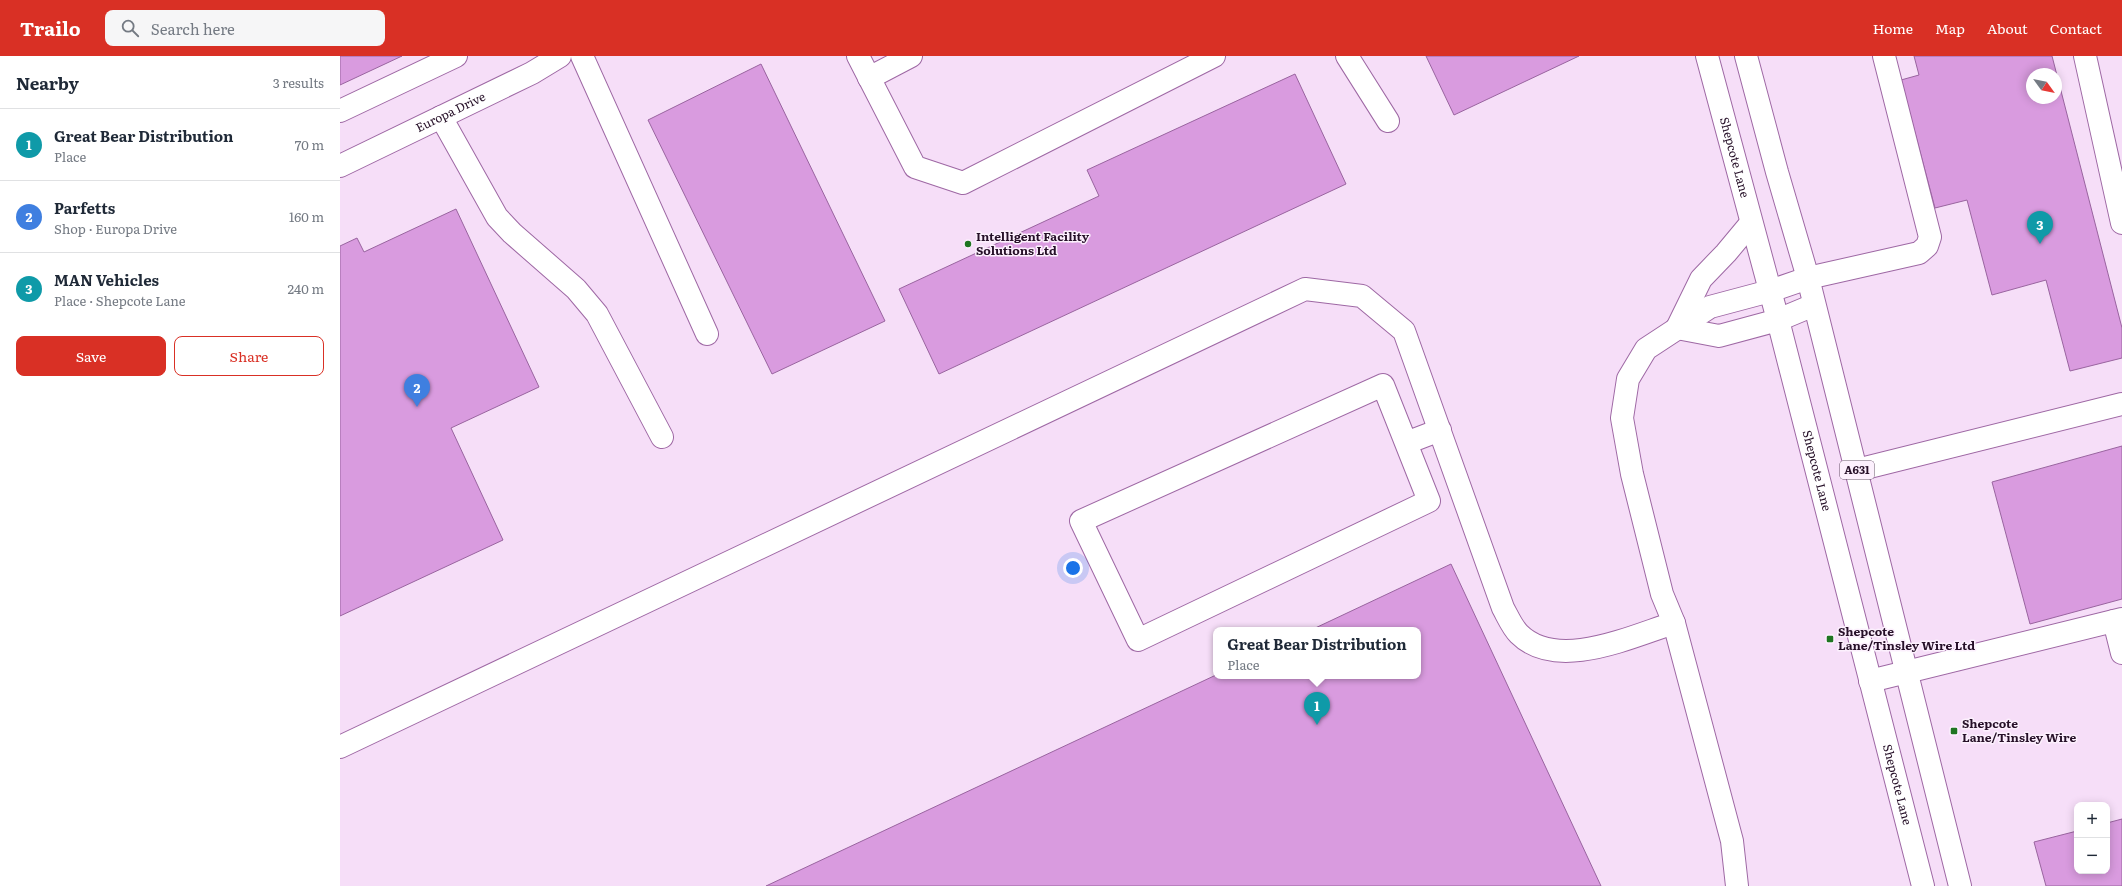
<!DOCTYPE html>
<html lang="en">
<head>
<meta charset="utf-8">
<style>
	:root { --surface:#fff; --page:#f6f6f7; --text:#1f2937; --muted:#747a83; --line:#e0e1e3; --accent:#d93025 }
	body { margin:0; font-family:Literata,serif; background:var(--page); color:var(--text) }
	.controls { position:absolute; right:12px; bottom:12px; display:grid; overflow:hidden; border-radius:8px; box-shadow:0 2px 10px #0003 }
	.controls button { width:36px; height:36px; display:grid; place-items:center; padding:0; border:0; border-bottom:1px solid var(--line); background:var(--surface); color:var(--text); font:20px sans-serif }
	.compass { position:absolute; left:1686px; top:12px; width:36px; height:36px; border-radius:50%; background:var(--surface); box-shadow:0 2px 10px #0003; rotate:123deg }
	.you { position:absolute; left:733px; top:512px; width:14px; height:14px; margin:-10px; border:3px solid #fff; border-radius:50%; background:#1a73e8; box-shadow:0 0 0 6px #1a73e833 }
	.badge { display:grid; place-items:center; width:26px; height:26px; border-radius:50%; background:var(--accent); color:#fff; font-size:13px; font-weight:700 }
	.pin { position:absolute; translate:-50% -33px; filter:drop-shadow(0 1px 2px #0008) }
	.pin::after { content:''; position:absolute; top:21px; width:14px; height:12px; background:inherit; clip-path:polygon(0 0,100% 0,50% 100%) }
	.popup { position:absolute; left:873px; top:571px; width:208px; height:52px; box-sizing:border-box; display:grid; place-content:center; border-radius:8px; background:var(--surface); filter:drop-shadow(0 1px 3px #0005); font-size:13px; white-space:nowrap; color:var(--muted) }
	.popup b { font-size:15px; color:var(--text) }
	.popup::after { content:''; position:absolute; left:50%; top:100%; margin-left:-8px; border:8px solid transparent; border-top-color:var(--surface) }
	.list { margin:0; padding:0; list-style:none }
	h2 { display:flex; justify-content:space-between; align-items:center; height:52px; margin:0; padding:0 16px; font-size:17px }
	h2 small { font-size:13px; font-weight:400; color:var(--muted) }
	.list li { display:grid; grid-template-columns:26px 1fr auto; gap:12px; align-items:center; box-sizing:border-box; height:72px; padding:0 16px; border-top:1px solid var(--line) }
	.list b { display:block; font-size:15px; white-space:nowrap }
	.list p { margin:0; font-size:13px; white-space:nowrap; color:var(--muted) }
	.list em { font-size:13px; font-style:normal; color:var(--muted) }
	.actions { display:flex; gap:8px; padding:12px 16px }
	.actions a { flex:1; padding:9px 0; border:1px solid var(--accent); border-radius:8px; text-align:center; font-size:14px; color:var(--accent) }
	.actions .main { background:var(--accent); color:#fff }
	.icon { flex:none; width:22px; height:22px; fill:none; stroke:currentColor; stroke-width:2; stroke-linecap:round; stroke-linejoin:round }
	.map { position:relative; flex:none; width:1782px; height:830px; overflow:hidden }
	header { display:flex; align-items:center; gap:24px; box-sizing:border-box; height:56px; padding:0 20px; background:var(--accent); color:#fff }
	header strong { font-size:19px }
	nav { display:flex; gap:22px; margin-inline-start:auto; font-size:14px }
	.search { width:280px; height:36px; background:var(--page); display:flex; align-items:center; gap:10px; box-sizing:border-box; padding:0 14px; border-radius:8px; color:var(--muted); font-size:15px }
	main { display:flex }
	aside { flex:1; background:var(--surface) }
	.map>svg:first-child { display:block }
	.building { fill:#d99bdf; stroke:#99649f; fill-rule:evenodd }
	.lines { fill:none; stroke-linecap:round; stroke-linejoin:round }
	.minor-casing { stroke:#9e68a4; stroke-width:24 }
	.highway-casing { stroke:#9e68a4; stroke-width:24 }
	.minor { stroke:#fff; stroke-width:22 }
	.highway { stroke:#fff; stroke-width:22 }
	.poi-dot { fill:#1e7521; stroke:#fcf0fd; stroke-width:1.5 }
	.labels { text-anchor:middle; stroke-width:3; stroke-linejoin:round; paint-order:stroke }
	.shield { fill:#fcf0fd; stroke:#665368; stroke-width:1 }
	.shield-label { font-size:11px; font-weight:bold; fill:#261028 }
	.street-label { font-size:12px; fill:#261028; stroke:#fcf0fd }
	.poi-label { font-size:12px; font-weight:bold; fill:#261028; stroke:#fcf0fd; text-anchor:start }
</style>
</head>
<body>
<header>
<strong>Trailo</strong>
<div class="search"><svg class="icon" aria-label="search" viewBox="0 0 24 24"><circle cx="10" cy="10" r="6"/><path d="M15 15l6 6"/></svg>Search here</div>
<nav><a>Home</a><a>Map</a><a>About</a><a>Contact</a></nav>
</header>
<main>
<aside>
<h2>Nearby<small>3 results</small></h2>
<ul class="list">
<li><span class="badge" style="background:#0f9aa8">1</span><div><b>Great Bear Distribution</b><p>Place</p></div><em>70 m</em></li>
<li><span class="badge" style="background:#3f7fe0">2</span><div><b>Parfetts</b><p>Shop · Europa Drive</p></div><em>160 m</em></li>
<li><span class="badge" style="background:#0f9aa8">3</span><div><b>MAN Vehicles</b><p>Place · Shepcote Lane</p></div><em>240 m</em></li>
</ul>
<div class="actions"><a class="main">Save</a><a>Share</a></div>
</aside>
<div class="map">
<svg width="1782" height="830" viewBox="0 0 1782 830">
	<rect width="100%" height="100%" fill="#f6def8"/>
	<!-- building -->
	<path class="building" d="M0,0H62L0,29Z
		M1086,0H1239L1114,59Z
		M1574,0H1712L1782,272V302L1730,315L1706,224L1652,239L1627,144L1595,152L1561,24L1579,19ZM1692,18H1716V42H1692Z
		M421,8L545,265L432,318L308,64Z
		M955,18L1006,128L599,318L559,233L759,140L747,114Z
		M116,153L199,331L111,372L163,484L0,560V190L17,182L24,196Z
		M1782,390V543L1690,568L1652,426Z
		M1111,508L1261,830H426L876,619L1078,620V574H971Z
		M1782,763V830H1706L1694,786L1737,775V815H1767V767Z"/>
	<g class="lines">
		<!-- minor casing -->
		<g class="minor-casing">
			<g id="minor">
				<path d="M242,0L367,278"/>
				<path d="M518,0L575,111L623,127L874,0"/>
				<path d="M1007,0L1048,65"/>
				<path d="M1745,0L1782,167"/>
				<path d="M529,22L571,0"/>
				<path d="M0,55L116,0"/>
				<path d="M101,61L157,161L172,177L236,233L257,258L322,381"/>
				<path id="s1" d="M0,110L192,17L220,0"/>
				<path d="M1468,222L1579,197L1587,190L1590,181L1544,0"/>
				<path d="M1337,272L1379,280L1438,264"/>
				<path d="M1066,387L1043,329L741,465L798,584L1089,445L1066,387L1100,374"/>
				<path d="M1517,414L1782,348"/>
				<path d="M1774,565L1782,597"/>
				<path d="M1530,625L1782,563"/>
				<path d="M0,691L965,233L1022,240L1064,275L1163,552C1168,561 1172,571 1179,578C1217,616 1292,580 1334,567"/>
				<path d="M1397,830L1392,785L1334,567L1322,538L1292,418L1282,362L1288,323L1306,293L1370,251L1430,235"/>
			</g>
		</g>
		<!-- highway casing -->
		<g class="highway-casing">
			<g id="highway">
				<path id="s2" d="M1367,0L1438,264L1583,830"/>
				<path d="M1406,0L1437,116L1468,222L1620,830"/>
				<path d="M1430,235L1468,222"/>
				<path d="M1438,264L1474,249"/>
				<path d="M1337,272L1361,223L1386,197L1411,167"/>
			</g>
		</g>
		<!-- minor -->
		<use href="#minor" class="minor"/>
		<!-- highway -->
		<use href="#highway" class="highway"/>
	</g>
	<!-- markers -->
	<g class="poi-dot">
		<circle cx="628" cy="188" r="4"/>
		<rect x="1486" y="579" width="8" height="8" rx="2"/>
		<rect x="1610" y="671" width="8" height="8" rx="2"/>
	</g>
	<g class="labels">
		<!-- shield labels -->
		<rect class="shield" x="1500" y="405" width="34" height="18" rx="3"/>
		<g class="shield-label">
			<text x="1517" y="418">A631</text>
		</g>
		<!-- street labels -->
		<g class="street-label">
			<text dy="4" stroke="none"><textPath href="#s1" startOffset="123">Europa Drive</textPath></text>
			<text dy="4" stroke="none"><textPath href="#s2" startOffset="105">Shepcote Lane</textPath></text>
			<text dy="4" stroke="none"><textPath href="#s2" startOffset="429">Shepcote Lane</textPath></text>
			<text dy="4" stroke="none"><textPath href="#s2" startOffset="753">Shepcote Lane</textPath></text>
		</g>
		<!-- poi labels -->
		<g class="poi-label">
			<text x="636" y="185">Intelligent Facility<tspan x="636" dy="14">Solutions Ltd</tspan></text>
			<text x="1498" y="580">Shepcote<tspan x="1498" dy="14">Lane/Tinsley Wire Ltd</tspan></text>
			<text x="1622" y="672">Shepcote<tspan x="1622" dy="14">Lane/Tinsley Wire</tspan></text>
		</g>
	</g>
</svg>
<div class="controls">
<button>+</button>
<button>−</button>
</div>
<svg class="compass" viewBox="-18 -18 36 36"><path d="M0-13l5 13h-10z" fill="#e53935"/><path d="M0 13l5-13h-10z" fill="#747a83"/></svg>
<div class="you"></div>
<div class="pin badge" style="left:977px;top:669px;background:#0f9aa8">1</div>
<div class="popup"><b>Great Bear Distribution</b>Place</div>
<div class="pin badge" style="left:77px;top:351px;background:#3f7fe0">2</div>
<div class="pin badge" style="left:1700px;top:188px;background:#0f9aa8">3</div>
</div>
</main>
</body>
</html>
